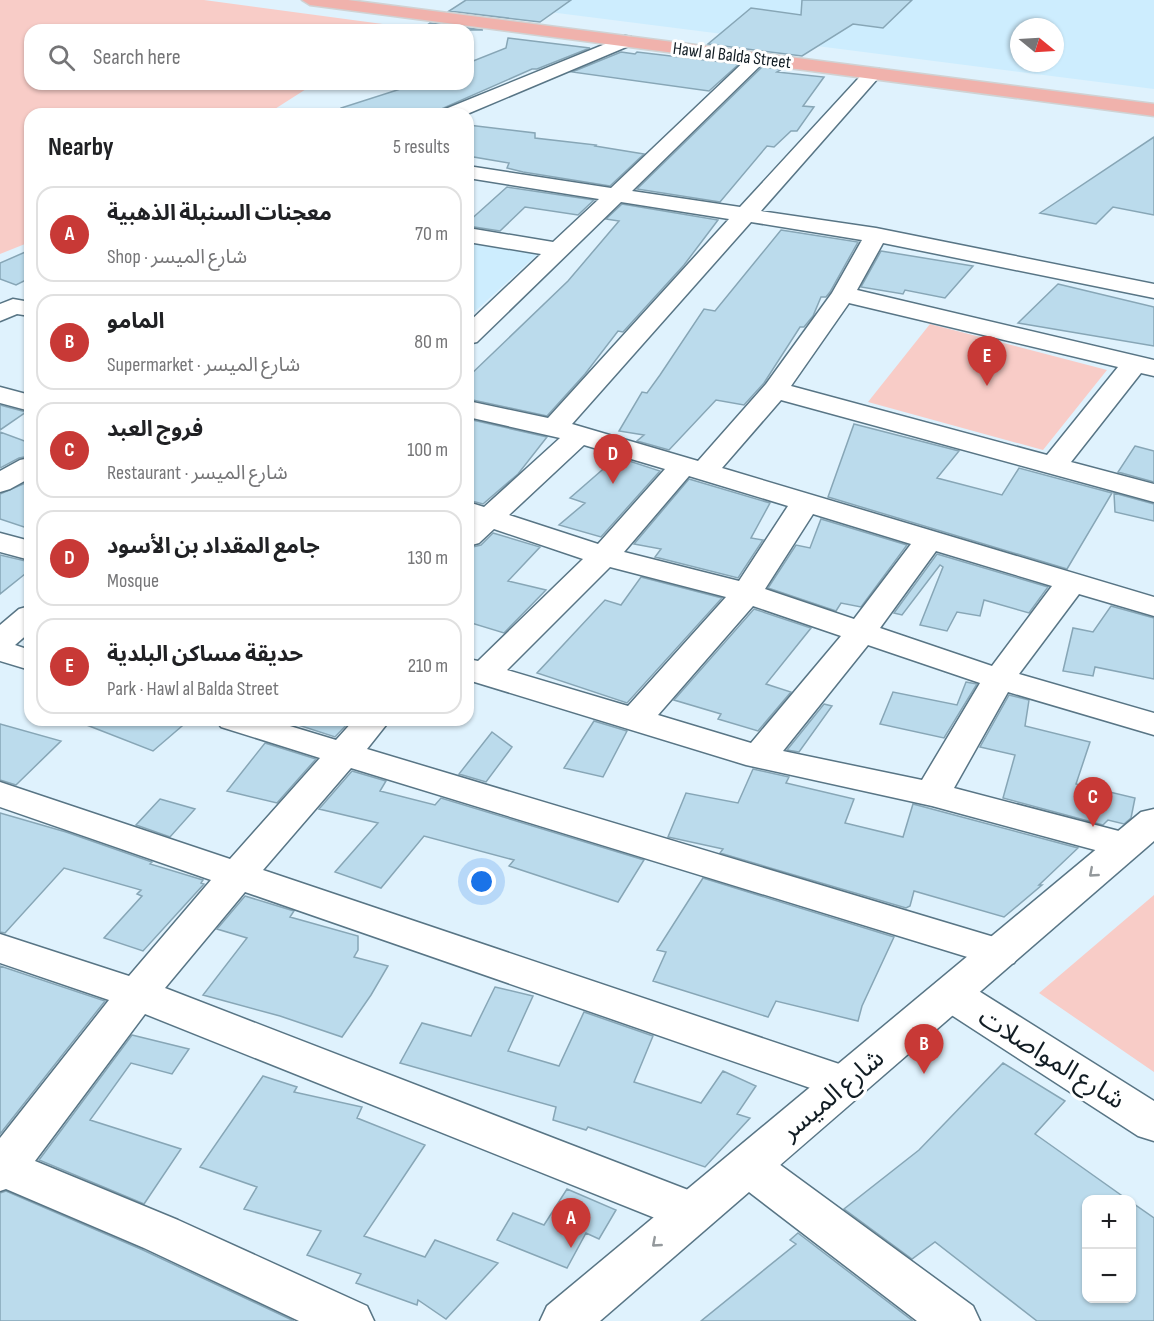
<!DOCTYPE html>
<html lang="en">
<head>
<meta charset="utf-8">
<style>
	:root { --surface:#fff; --page:#f6f6f6; --text:#202124; --muted:#757577; --line:#e0e0e0; --accent:#c83936 }
	body { margin:0; font-family:"Sofia Sans Condensed","Noto Sans Arabic",sans-serif; background:var(--page); color:var(--text) }
	.controls { position:absolute; right:18px; bottom:18px; display:grid; overflow:hidden; border-radius:12px; box-shadow:0 2px 4px #0004 }
	.controls button { width:54px; height:54px; display:grid; place-items:center; padding:0; border:0; border-bottom:2px solid var(--line); background:var(--surface); color:var(--text); font:30px sans-serif }
	.compass { position:absolute; left:1010px; top:18px; width:54px; height:54px; border-radius:50%; background:var(--surface); box-shadow:0 2px 4px #0004; rotate:108deg }
	.you { position:absolute; left:482px; top:882px; width:21px; height:21px; margin:-15px; border:4px solid #fff; border-radius:50%; background:#1a73e8; box-shadow:0 0 0 9px #1a73e833 }
	.badge { display:grid; place-items:center; width:39px; height:39px; border-radius:50%; background:var(--accent); color:#fff; font-size:20px; font-weight:700 }
	.pin { position:absolute; translate:-50% -50px; filter:drop-shadow(0 2px 3px #0008) }
	.pin::after { content:''; position:absolute; top:32px; width:21px; height:18px; background:inherit; clip-path:polygon(0 0,100% 0,50% 100%) }
	.list { margin:0; padding:0; list-style:none }
	h2 { display:flex; justify-content:space-between; align-items:center; height:78px; margin:0; padding:0 24px; font-size:26px }
	h2 small { font-size:20px; font-weight:400; color:var(--muted) }
	.list li { display:grid; grid-template-columns:39px 1fr auto; gap:18px; align-items:center; box-sizing:border-box; height:96px; margin:0 12px 12px; padding:0 12px; border:2px solid var(--line); border-radius:18px }
	.list b { display:block; font-size:22px; white-space:nowrap }
	.list p { margin:0; font-size:20px; white-space:nowrap; color:var(--muted) }
	.list em { font-size:20px; font-style:normal; color:var(--muted) }
	.icon { flex:none; width:33px; height:33px; fill:none; stroke:currentColor; stroke-width:2; stroke-linecap:round; stroke-linejoin:round }
	.map { position:relative; flex:none; width:1154px; height:1321px; overflow:hidden }
	.search { position:absolute; background:var(--surface); box-shadow:0 2px 4px #0004; left:24px; top:24px; width:450px; height:66px; display:flex; align-items:center; gap:15px; box-sizing:border-box; padding:0 21px; border-radius:18px; color:var(--muted); font-size:22px }
	.panel { position:absolute; background:var(--surface); box-shadow:0 2px 4px #0004; left:24px; top:108px; width:450px; height:618px; border-radius:18px }
	.map>svg:first-child { display:block }
	.built { fill:#cdedfe; fill-rule:evenodd }
	.green { fill:#f8ccc7 }
	.building { fill:#bbdbec; stroke:#87a6b6; stroke-width:1.5 }
	.lines { fill:none; stroke-linecap:round; stroke-linejoin:round }
	.street-casing { stroke:#587585; stroke-width:3 }
	.secondary-casing { stroke:#587585; stroke-width:3 }
	.primary-casing { stroke:#d0d2d3; stroke-width:3 }
	.street { fill:#fff; fill-rule:evenodd }
	.secondary { fill:#fff; fill-rule:evenodd }
	.primary { fill:#f0b2ac; fill-rule:evenodd }
	.oneway { stroke:#94999c }
	.labels { text-anchor:middle; stroke-width:6; stroke-linejoin:round; paint-order:stroke }
	.far-street-label { font-size:18px; fill:#121d24; stroke:#fff }
	.near-street-label { font-size:26px; fill:#121d24; stroke:#fff }
</style>
</head>
<body>
<div class="map">
<svg width="1154" height="1321" viewBox="0 0 1154 1321">
	<rect width="100%" height="100%" fill="#dff2fd"/>
	<!-- built -->
	<path class="built" d="M458,0H1154V89L487,4ZM1019,27H1055V63H1019Z
		M468,240L540,252L470,316H468Z"/>
	<!-- green -->
	<path class="green" d="M0,0H204L405,27L400,30H30V84H314L267,114H30V242L0,254Z
		M930,324L1107,370L1043,450L868,402Z
		M1154,895V1072L1039,993Z"/>
	<!-- building -->
	<path class="building" d="M466,0H571L540,22L449,11Z
		M802,0H912L883,28L853,24L802,56L708,44L751,8L801,15Z
		M430,23L483,30H420Z
		M508,38L590,48L537,69H532L430,114H342L341,108L416,84H468V63L506,48Z
		M621,52L635,54L637,52L739,64L709,91L572,72Z
		M762,67L782,69L777,72L824,77L803,106L814,107L797,131H791L774,147L767,146L720,202L637,189Z
		M468,125L535,133V138L596,145L595,146L644,154L610,186L523,172L507,168L509,163L468,156Z
		M1154,137V215L1113,207L1096,224L1040,213Z
		M507,187L594,200L578,215L525,207L500,231L468,226V222Z
		M622,204L718,220L684,265L623,332L618,331L585,374L547,416L468,399V377L568,281L619,221L606,219Z
		M781,230L858,242L830,292L826,297H821L813,316L804,327H800L764,383L744,405L716,400L669,450L637,441L644,435L619,431L642,392L647,393L660,375L704,309L715,311Z
		M30,250V278L16,285L0,279V263Z
		M881,251L973,266L945,298L905,290L903,294L861,287Z
		M1058,284L1154,307V346L1018,323Z
		M0,405L26,412L0,430Z
		M468,419L547,437L518,474L483,504L468,500Z
		M854,424L959,451L937,478L1002,495L1019,468L1112,493L1067,569L828,497Z
		M0,432L30,443V456L19,458L0,468Z
		M1135,446L1154,451V482L1118,472Z
		M617,457L660,471L601,537L559,525L585,503L570,498Z
		M689,479L770,503L751,538L763,540L738,578L655,557L661,549L634,544Z
		M30,481V529L0,519V494Z
		M1114,493L1154,504V521L1115,512Z
		M821,519L907,545L861,607L841,603L836,611L768,588L796,545L810,548Z
		M493,533L540,547L508,581L546,590L504,633L468,622V548L481,545Z
		M937,554L1048,587L1029,613L984,600L980,616L957,612L947,631L920,625L943,567L940,565L902,615L894,613Z
		M0,555L30,562V570L0,594Z
		M641,577L722,598L627,703L537,673L605,600L621,605Z
		M1111,606L1154,618V679L1095,667L1093,676L1063,671L1073,628L1093,632Z
		M754,609L811,628L766,684L791,692L758,731L718,719L721,714L674,700Z
		M966,682L977,684L944,738L880,724L893,692L957,705Z
		M1009,695L1029,700L1025,726L1090,742L1076,784L1135,798L1131,818L1124,824L1108,820L1103,825L1003,798L1015,755L980,747Z
		M824,704L832,706L799,752L787,750Z
		M80,720H189L153,751L79,722Z
		M283,720H351L335,737Z
		M594,721L627,731L603,777L564,768Z
		M0,724L61,741L16,785L0,780Z
		M492,732L512,747L486,782L459,774Z
		M265,743L316,759L277,803L227,791Z
		M753,769L789,777L786,783L854,799L845,823L903,837L913,804L1078,848L1039,885H1042L1004,917L914,891L910,906L906,908L720,853L723,849L668,837L686,793L738,803Z
		M352,771L386,781L380,791L435,805L441,798L644,860L618,902L509,866L514,860L424,836L381,888L335,872L378,823L319,809Z
		M160,799L195,809L170,837L136,825Z
		M0,813L66,832L152,862L150,864L203,880L201,883L204,884L143,951L104,938L142,896L137,894L141,890L64,868L5,933L0,932Z
		M703,878L894,937L862,1006L858,1021L776,1001L768,1017L653,981L666,952L657,950Z
		M245,896L294,911L290,917L358,936V950L354,957L388,966L371,995L342,1037L280,1016L203,995L247,938L217,929Z
		M0,966L105,1001L0,1134Z
		M495,987L533,996L508,1051L559,1066L584,1012L653,1036L634,1082L701,1103L723,1071L756,1086L737,1114L750,1118L705,1167L588,1127L586,1130L553,1120L556,1107L400,1063L422,1023L471,1036Z
		M132,1035L189,1049L172,1074L131,1063L90,1120L181,1149L144,1204L39,1160Z
		M1003,1063L1065,1101L1035,1134L1128,1200H1086V1299H1131V1202L1154,1218V1321H1037L935,1242L912,1259L844,1209L919,1150Z
		M263,1076L297,1087L294,1092L362,1107L357,1118L425,1145L364,1236L425,1257L435,1240L498,1263L446,1319L418,1300L417,1305L356,1283L361,1274L307,1255L321,1231L244,1209L257,1187L200,1167Z
		M567,1189L616,1210L599,1239L586,1233L567,1268L497,1240L513,1213L544,1225Z
		M6,1191L143,1250L294,1321H0V1193Z
		M798,1233L913,1321H701L796,1244L790,1240Z"/>
	<g class="lines">
		<!-- street casing -->
		<g class="street-casing">
			<path id="street" d="M625,36L631,37L634,41L631,45L467,114H440L443,110Z
				M758,53L764,54L767,58L764,62L632,191L740,207L867,69H879L882,73L879,77L761,211L876,228L1154,284V298L883,243L857,290L1154,360V376L1141,373L1071,462L1154,484V502L781,400L722,468L1154,597V616L1079,594L1019,674L1154,713V735L1008,692L954,788L1138,836L1144,845L1138,854L1125,858L932,806L746,765L468,680V659L478,661L583,559L494,529L479,543L468,546V502L484,507L560,438L468,417V401L548,418L729,219L621,202L477,342L468,344V323L541,254L468,242V228L553,242L599,199L468,178V166L611,188L752,54ZM751,222L862,240L832,293L766,384L698,461L572,424ZM849,303L1118,367L1047,455L791,386ZM584,445L665,469L598,544L509,515ZM689,476L788,506L739,581L624,552ZM813,514L911,544L854,619L765,589ZM936,551L1052,586L992,666L880,628ZM610,567L726,597L628,706L507,670ZM753,606L841,636L751,743L658,715ZM868,645L980,683L922,780L783,751Z
				M13,299L30,302V316L17,314L0,321V304Z
				M0,387L30,395V411L0,403Z
				M30,458V478L10,489L0,492V471L20,460Z
				M0,533L30,541V560L0,552Z
				M30,606V632L15,645L30,650V670L0,661V625L19,609Z
				M216,720H270L336,740L354,720H390L367,749L1014,943L1020,953L1014,963L1000,967L351,768L263,870L860,1071L867,1083L860,1095L845,1100L245,892L165,988L709,1198L715,1212L709,1226L692,1232L675,1226L145,1014L35,1161L178,1220L367,1306L374,1321H299L144,1248L6,1189L0,1191V1138L109,1000L0,963V934L129,976L211,880L0,807V782L230,859L320,758L221,727Z
				M951,979L966,983L1154,1101V1141L1138,1136L936,1005L930,994L936,983Z
				M748,1147L764,1153L973,1306L980,1321H917L732,1179L725,1166L732,1153Z"/>
		</g>
		<!-- secondary casing -->
		<g class="secondary-casing">
			<path id="secondary" d="M1154,809V841L600,1321H540L547,1306L1141,812Z"/>
		</g>
		<!-- primary casing -->
		<g class="primary-casing">
			<path id="primary" d="M302,0H348L1154,104V116L310,5Z"/>
		</g>
		<!-- street -->
		<use href="#street" class="street"/>
		<!-- secondary -->
		<use href="#secondary" class="secondary"/>
		<!-- primary -->
		<use href="#primary" class="primary"/>
	</g>
	<!-- one-way arrows -->
	<defs><path id="oneway-chevron" d="M-2-3.5L2.5 0L-2 3.5" fill="none" stroke-width="1.6" stroke-linecap="round" stroke-linejoin="round" transform="scale(1.5)"/></defs>
	<g class="oneway">
		<use href="#oneway-chevron" transform="translate(1093 873) rotate(139)"/>
		<use href="#oneway-chevron" transform="translate(656 1243) rotate(139)"/>
	</g>
	<g class="labels">
		<!-- far-street labels -->
		<g class="far-street-label">
			<text transform="translate(732 55) rotate(7)" y="6">Hawl al Balda Street</text>
		</g>
		<!-- near-street labels -->
		<g class="near-street-label">
			<text transform="translate(1052 1058) rotate(32)" y="9">شارع المواصلات</text>
			<text transform="translate(832 1094) rotate(-40)" y="9">شارع الميسر</text>
		</g>
	</g>
</svg>
<div class="controls">
<button>+</button>
<button>−</button>
</div>
<svg class="compass" viewBox="-18 -18 36 36"><path d="M0-13l5 13h-10z" fill="#e53935"/><path d="M0 13l5-13h-10z" fill="#757577"/></svg>
<div class="you"></div>
<div class="pin badge" style="left:571px;top:1248px">A</div>
<div class="pin badge" style="left:924px;top:1074px">B</div>
<div class="pin badge" style="left:1093px;top:827px">C</div>
<div class="pin badge" style="left:613px;top:484px">D</div>
<div class="pin badge" style="left:987px;top:386px">E</div>
<div class="search"><svg class="icon" aria-label="search" viewBox="0 0 24 24"><circle cx="10" cy="10" r="6"/><path d="M15 15l6 6"/></svg>Search here</div>
<section class="panel">
<h2>Nearby<small>5 results</small></h2>
<ul class="list">
<li><span class="badge">A</span><div><b>معجنات السنبلة الذهبية</b><p>Shop · شارع الميسر</p></div><em>70 m</em></li>
<li><span class="badge">B</span><div><b>المامو</b><p>Supermarket · شارع الميسر</p></div><em>80 m</em></li>
<li><span class="badge">C</span><div><b>فروج العبد</b><p>Restaurant · شارع الميسر</p></div><em>100 m</em></li>
<li><span class="badge">D</span><div><b>جامع المقداد بن الأسود</b><p>Mosque</p></div><em>130 m</em></li>
<li><span class="badge">E</span><div><b>حديقة مساكن البلدية</b><p>Park · Hawl al Balda Street</p></div><em>210 m</em></li>
</ul>
</section>
</div>
</body>
</html>
